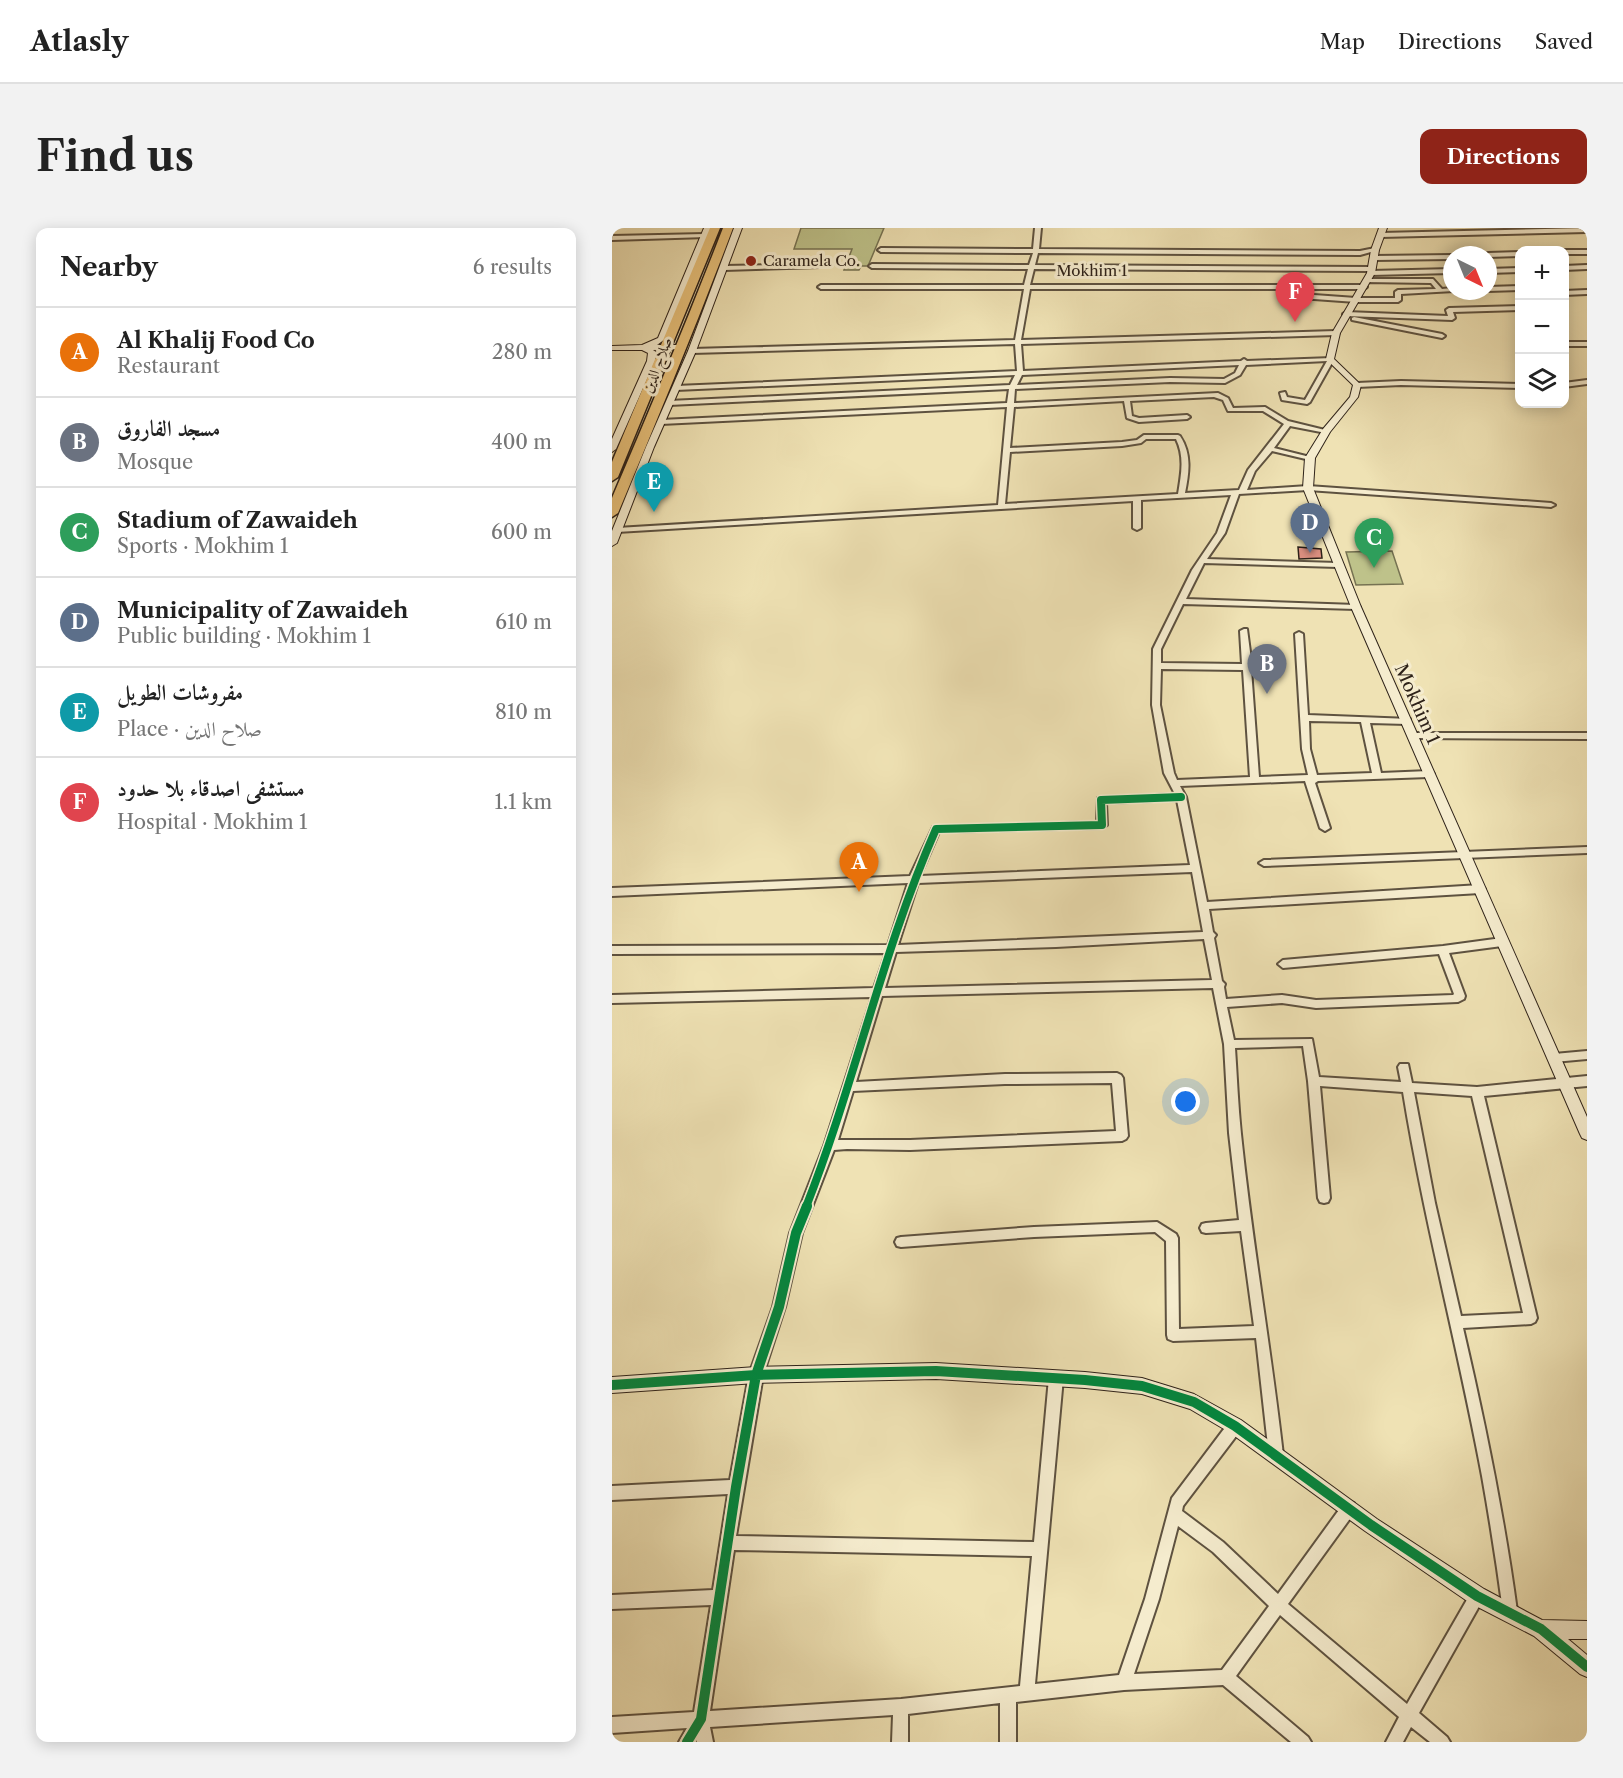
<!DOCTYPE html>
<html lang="en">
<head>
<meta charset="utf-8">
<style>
	:root { --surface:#fff; --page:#f2f2f2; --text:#222; --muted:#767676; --line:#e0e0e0; --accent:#8f2418 }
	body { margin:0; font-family:"Libre Caslon Text",Amiri,serif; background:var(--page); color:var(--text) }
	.controls { position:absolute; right:18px; top:18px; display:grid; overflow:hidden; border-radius:12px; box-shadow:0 3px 15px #0003 }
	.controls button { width:54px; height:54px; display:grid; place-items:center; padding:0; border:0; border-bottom:2px solid var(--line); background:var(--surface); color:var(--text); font:30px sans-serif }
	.compass { position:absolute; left:831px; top:18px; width:54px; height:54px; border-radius:50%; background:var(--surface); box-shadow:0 3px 15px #0003; rotate:137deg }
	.you { position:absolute; left:574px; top:874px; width:21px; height:21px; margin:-15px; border:4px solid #fff; border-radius:50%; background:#1a73e8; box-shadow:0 0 0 9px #1a73e833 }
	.badge { display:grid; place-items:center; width:39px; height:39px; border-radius:50%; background:var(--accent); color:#fff; font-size:20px; font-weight:700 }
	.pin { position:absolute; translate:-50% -50px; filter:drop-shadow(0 2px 3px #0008) }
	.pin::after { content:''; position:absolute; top:32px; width:21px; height:18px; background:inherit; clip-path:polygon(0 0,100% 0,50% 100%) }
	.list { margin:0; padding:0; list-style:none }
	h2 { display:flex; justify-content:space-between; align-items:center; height:78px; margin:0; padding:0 24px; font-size:26px }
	h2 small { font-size:20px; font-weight:400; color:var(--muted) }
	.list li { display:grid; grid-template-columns:39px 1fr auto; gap:18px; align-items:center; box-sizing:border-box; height:90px; padding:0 24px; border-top:2px solid var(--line) }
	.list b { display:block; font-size:22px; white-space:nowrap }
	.list p { margin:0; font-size:20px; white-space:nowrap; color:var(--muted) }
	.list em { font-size:20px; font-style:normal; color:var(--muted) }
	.icon { flex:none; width:33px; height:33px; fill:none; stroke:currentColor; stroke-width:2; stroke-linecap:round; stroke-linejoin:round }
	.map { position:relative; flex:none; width:975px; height:1514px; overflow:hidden; border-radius:12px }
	header { display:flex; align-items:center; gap:36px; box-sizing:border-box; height:84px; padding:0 30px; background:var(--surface); border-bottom:2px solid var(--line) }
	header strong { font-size:28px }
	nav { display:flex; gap:33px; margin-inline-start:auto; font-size:21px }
	.intro { display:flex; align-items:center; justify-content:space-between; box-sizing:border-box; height:144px; padding:0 36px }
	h1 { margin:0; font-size:42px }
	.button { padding:15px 27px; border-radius:12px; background:var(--accent); color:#fff; font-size:21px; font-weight:700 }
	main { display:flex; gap:36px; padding:0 36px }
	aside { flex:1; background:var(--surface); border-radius:12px; box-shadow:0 3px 15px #0003 }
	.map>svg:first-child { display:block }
	.green { fill:#bec28a; stroke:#767252; stroke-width:1.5 }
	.building { fill:#db8f7f; stroke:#2e2219; stroke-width:1.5 }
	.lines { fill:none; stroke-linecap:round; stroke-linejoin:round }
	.street-casing { stroke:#5e5240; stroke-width:4 }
	.secondary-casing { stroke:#2e2219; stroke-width:2 }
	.highway-casing { stroke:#2e2219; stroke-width:3 }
	.street { fill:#f5ecce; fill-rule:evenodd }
	.secondary { fill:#f5ecce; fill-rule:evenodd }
	.highway { fill:#e8c17a; fill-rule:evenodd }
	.cycleway-far1-casing { stroke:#f5ecce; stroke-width:11 }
	.cycleway-casing { stroke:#f5ecce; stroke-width:14 }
	.cycleway-far1 { stroke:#00873e; stroke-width:8 }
	.cycleway { stroke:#00873e; stroke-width:10 }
	.poi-dot { fill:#8f2418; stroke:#f5ecce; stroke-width:2 }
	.labels { text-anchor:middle; stroke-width:6; stroke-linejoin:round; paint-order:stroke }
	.far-poi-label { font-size:15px; fill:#2e2219; stroke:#f5ecce; text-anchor:start }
	.far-street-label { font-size:15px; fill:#2e2219; stroke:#f5ecce }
	.street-label { font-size:18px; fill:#2e2219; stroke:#f5ecce }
</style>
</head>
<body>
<header>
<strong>Atlasly</strong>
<nav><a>Map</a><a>Directions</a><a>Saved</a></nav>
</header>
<div class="intro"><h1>Find us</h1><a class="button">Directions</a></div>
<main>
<aside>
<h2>Nearby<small>6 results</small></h2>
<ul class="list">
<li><span class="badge" style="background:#e8710a">A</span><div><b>Al Khalij Food Co</b><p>Restaurant</p></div><em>280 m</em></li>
<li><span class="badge" style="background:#6b7280">B</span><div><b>مسجد الفاروق</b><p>Mosque</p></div><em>400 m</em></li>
<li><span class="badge" style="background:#2e9e5b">C</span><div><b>Stadium of Zawaideh</b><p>Sports · Mokhim 1</p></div><em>600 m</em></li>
<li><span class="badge" style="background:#5c6f8a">D</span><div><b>Municipality of Zawaideh</b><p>Public building · Mokhim 1</p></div><em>610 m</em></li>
<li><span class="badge" style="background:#0f9aa8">E</span><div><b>مفروشات الطويل</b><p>Place · صلاح الدين</p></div><em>810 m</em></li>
<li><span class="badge" style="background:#e0444e">F</span><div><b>مستشفى اصدقاء بلا حدود</b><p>Hospital · Mokhim 1</p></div><em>1.1 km</em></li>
</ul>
</aside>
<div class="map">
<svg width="975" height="1514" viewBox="0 0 975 1514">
	<rect width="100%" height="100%" fill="#efe2b4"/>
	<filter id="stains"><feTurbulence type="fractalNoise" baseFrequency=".00333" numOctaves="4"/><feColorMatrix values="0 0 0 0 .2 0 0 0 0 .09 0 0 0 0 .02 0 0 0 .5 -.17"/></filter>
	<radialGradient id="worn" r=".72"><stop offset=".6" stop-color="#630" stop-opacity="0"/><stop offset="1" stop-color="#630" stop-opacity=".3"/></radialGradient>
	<!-- green -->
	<path class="green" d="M189,0H272L256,38H249L247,42H232L240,21H182Z
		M780,323L791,356L744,357L734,324Z"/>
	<!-- building -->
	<path class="building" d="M686,319L709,321L710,330L687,331Z"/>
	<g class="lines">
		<!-- street casing -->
		<g class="street-casing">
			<path id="street" d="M423,0H429L427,21L748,23L763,20L766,22L748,27L426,25L423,37L759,39L762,41L759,43L422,41L418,57H752L755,59L752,61H418L409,112L724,103L727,105L724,107L409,116L411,143L629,133L632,131L635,133L720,130L721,133L698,174L695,176L670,172L668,165L673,164L675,169L693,172L715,133L634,137L628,147L613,155L558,154L403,161L402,175L606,165L616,170L621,180L653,179L676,193L717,203L714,205L678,198L662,220L702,230L698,232L660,223L643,243L635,262L696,258L939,275L943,277L939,279L696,262L627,266L613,305L595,331L726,335L730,337L726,339L592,335L574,371L744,377L748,379L744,381L571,376L549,421V435L630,436L628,403L632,401H635L640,439L639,441L647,549L696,547L690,521L683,406L687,404L691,406L696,487L798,491V495L795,496L758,495L769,545L817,543L822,546L817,549L706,553L703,555L718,600L713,603L708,600L693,553L568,558L574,569L595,674L868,657L873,661L868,665L597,681L601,704L604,707L602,710L610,753L613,756L612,759L614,771L670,767L704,772L841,767L842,766L827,726L671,740L666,736L671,732L831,718L890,710L895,714L890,718L837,725L853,768L852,771L846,774L704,780L670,775L615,779L622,812L700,811L707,849L789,854L786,839L788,836H796L800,855L865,859L975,848V858L872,868L925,1090L923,1094L919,1096L851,1100C873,1194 892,1287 905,1383L903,1388L898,1390L893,1388L891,1383C885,1338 878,1293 870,1248C846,1119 812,993 791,864L708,858L718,970L716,974L712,975L708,974L706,970L696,853L691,818L623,820C625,849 626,878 629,906C640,1014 659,1120 671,1227L669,1232L664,1234L659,1232L657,1227L644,1110L561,1113L556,1111L555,1107L554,1013L543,1004L422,1009L289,1019L285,1018L283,1014L285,1010L289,1009L422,999L545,994L564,1006L566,1010L567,1101L642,1098L629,1003L594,1005L590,1004L588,1000L590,996L594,995L627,992L617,905L612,816L601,760L270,768L244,854L393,846L505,845L509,847L511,850L516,908L514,911L510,913L298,922L235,921L222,922L190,1005L173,1079L151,1147L124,1308L422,1314L437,1150L439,1146L444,1144L449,1146L451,1150L423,1456L507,1447L533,1371L560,1270L618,1193L623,1191L628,1193L630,1198L628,1203L571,1278L570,1283L611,1314L666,1366L732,1275L737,1273L742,1275L744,1280L742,1285L676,1376L795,1476L860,1363L865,1361L870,1363L872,1368L870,1373L807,1485L835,1509L838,1514H818L799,1499L791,1514H774L787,1489L668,1387L624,1448L696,1509L699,1514H679L611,1457L512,1462L404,1474V1514H388V1475L296,1486V1514H280L281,1487L98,1499L101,1514H85V1512L84,1514H67L75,1500L0,1505V1489L82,1484L99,1377L0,1381V1367L101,1362L116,1266L0,1272V1258L118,1252L137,1147L161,1079L178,1005L212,918L260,769L0,775V767L262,760L274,725L0,726V718L276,717L296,655L0,668V660L298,648L321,599L485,594L486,570L563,566L552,545L540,477L541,421L580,342L605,305L619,267L529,272V300L525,302L521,300V273L5,304L1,302L5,300L386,277L395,179L49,196L46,194L49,192L395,175L397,161L57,177L54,175L57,173L398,157L403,147L64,162L61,160L64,158L405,143L403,116L80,125L77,123L80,121L403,112L412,61H209L206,59L209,57H412L416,41L260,40L257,38L260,36L417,37L421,25L269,24L266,22L269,20L421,21ZM627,137L623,145L612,151L558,150L405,157L410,147ZM602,169L611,172L616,183H651L672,196L636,242L627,262L573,265C577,245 580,226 568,208L566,207H532L525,212L510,214L398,220L402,179L512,173L515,190L527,194L575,191L578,189L575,187L527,190L520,188L518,173ZM534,211H564C573,229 569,247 566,266L393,276L398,224L510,218L529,215ZM549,441L631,442L638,549L565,552L562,545L548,477ZM697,493L749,494L760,545L705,547L698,521ZM565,572L578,637L308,648L327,604L490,600L495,597L494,575ZM580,644L591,704L286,717L306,655ZM592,711L600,752L273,760L284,724L444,719ZM500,855L504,903L298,912H226L241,863L393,856ZM802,864L860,868L911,1085L849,1088L823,975ZM566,1298L601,1324L657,1378L610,1442L522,1446L547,1371ZM122,1322L420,1328L408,1458L289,1471L98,1483Z
				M975,0V4L769,9L766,7L769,5Z
				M93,6L96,8L95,9L0,12V8Z
				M951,22H975V26H952Z
				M908,24V28L876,29V27H873L876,25Z
				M840,27V31L762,32L759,30L762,28Z
				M206,36L208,37V39L112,42L109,40L112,38Z
				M975,37V41L952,42V38Z
				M908,40V44L876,45V41Z
				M840,41V45L759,47L756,45L759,43Z
				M755,51H821L830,61L840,60V63H842L789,66V72L786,74H744L688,70L685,68L688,66L744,70H783V64L786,62L824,61L819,55L753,54V52Z
				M908,58V62L876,63V59Z
				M975,62V66L952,67V63Z
				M908,78V82L841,84L843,90L840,92L734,88L731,86L734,84L836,88L834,82L837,80Z
				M742,89L830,106L833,108L830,110L740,92V90Z
				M952,114H975V118H952Z
				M907,116L908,120L905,119V117Z
				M975,152V156L952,159V155Z
				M789,153L908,156V160L789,157L745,159L742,157L745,155Z
				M802,505H975V511L799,510V506Z
				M975,619V625L652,638L647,635L652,632Z
				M975,823V831L942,834L938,833L937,830L938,827L942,826Z"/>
		</g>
		<!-- secondary casing -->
		<g class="secondary-casing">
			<path id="secondary" d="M92,0H100L53,111L45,117H68L72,119L68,121L41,122L44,124L43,133L4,221L0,224V211L35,133L36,125L30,122H0V118L30,117L46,110Z
				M122,0H130L84,123L42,219L5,315L0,318V303L34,219L76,123Z
				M767,0H775L767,22L763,45L728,105L722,131L749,157L746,169L718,204L703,230L701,260L749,379L975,889V912L970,910L968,906L739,379L691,260L693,230L711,201L738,169L741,157L714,131L720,105L755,45L759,22Z
				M324,1135L473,1144L530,1150L582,1166L629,1192L765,1291L872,1361L930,1392L975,1393V1411H956L975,1427V1449L968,1446L922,1408L858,1375L753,1303L617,1204L578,1181L530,1166L473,1160L324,1151L144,1155L0,1165V1149L144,1139Z"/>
		</g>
		<!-- highway casing -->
		<g class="highway-casing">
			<path id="highway" d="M98,0H108L6,249L0,253V234Z
				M111,0H121C85,96 46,190 6,285L0,289V270C38,181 76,91 111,0Z"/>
		</g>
		<!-- street -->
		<use href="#street" class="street"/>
		<!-- secondary -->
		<use href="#secondary" class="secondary"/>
		<!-- highway -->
		<use href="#highway" class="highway"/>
		<!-- cycleway-far1 casing -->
		<g class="cycleway-far1-casing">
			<path id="cycleway-far1" d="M194,979C243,855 270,723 324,601L490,597L489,572L569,569"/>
		</g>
		<!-- cycleway casing -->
		<g class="cycleway-casing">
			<path id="cycleway" d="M0,1157L144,1147L324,1143L473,1152L530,1158L582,1174L623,1198L759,1297L865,1368L929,1401L975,1439
				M75,1514L89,1491L124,1259L144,1147L167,1079L184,1005L195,978"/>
		</g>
		<!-- cycleway-far1 -->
		<use href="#cycleway-far1" class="cycleway-far1"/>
		<!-- cycleway -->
		<use href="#cycleway" class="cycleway"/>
	</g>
	<!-- markers -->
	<circle class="poi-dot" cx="139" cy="33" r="6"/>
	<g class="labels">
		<!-- far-poi labels -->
		<g class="far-poi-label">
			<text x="151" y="38">Caramela Co.</text>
		</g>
		<!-- far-street labels -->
		<g class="far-street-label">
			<text x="480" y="48">Mokhim 1</text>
			<text transform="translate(45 137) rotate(-69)" y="5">صلاح الدين</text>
		</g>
		<!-- street labels -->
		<g class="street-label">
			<text transform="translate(805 476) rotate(66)" y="6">Mokhim 1</text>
		</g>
	</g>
	<rect width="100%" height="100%" filter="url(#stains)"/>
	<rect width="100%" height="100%" fill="url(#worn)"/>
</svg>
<div class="controls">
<button>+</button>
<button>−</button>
<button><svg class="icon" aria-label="layers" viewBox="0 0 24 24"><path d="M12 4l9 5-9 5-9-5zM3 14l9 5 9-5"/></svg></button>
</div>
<svg class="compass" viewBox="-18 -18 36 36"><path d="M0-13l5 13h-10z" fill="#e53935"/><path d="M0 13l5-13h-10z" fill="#767676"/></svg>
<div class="you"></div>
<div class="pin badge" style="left:247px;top:664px;background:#e8710a">A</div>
<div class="pin badge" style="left:655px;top:466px;background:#6b7280">B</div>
<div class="pin badge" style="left:762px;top:340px;background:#2e9e5b">C</div>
<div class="pin badge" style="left:698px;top:325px;background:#5c6f8a">D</div>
<div class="pin badge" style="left:42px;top:284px;background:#0f9aa8">E</div>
<div class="pin badge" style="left:683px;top:94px;background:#e0444e">F</div>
</div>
</main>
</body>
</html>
